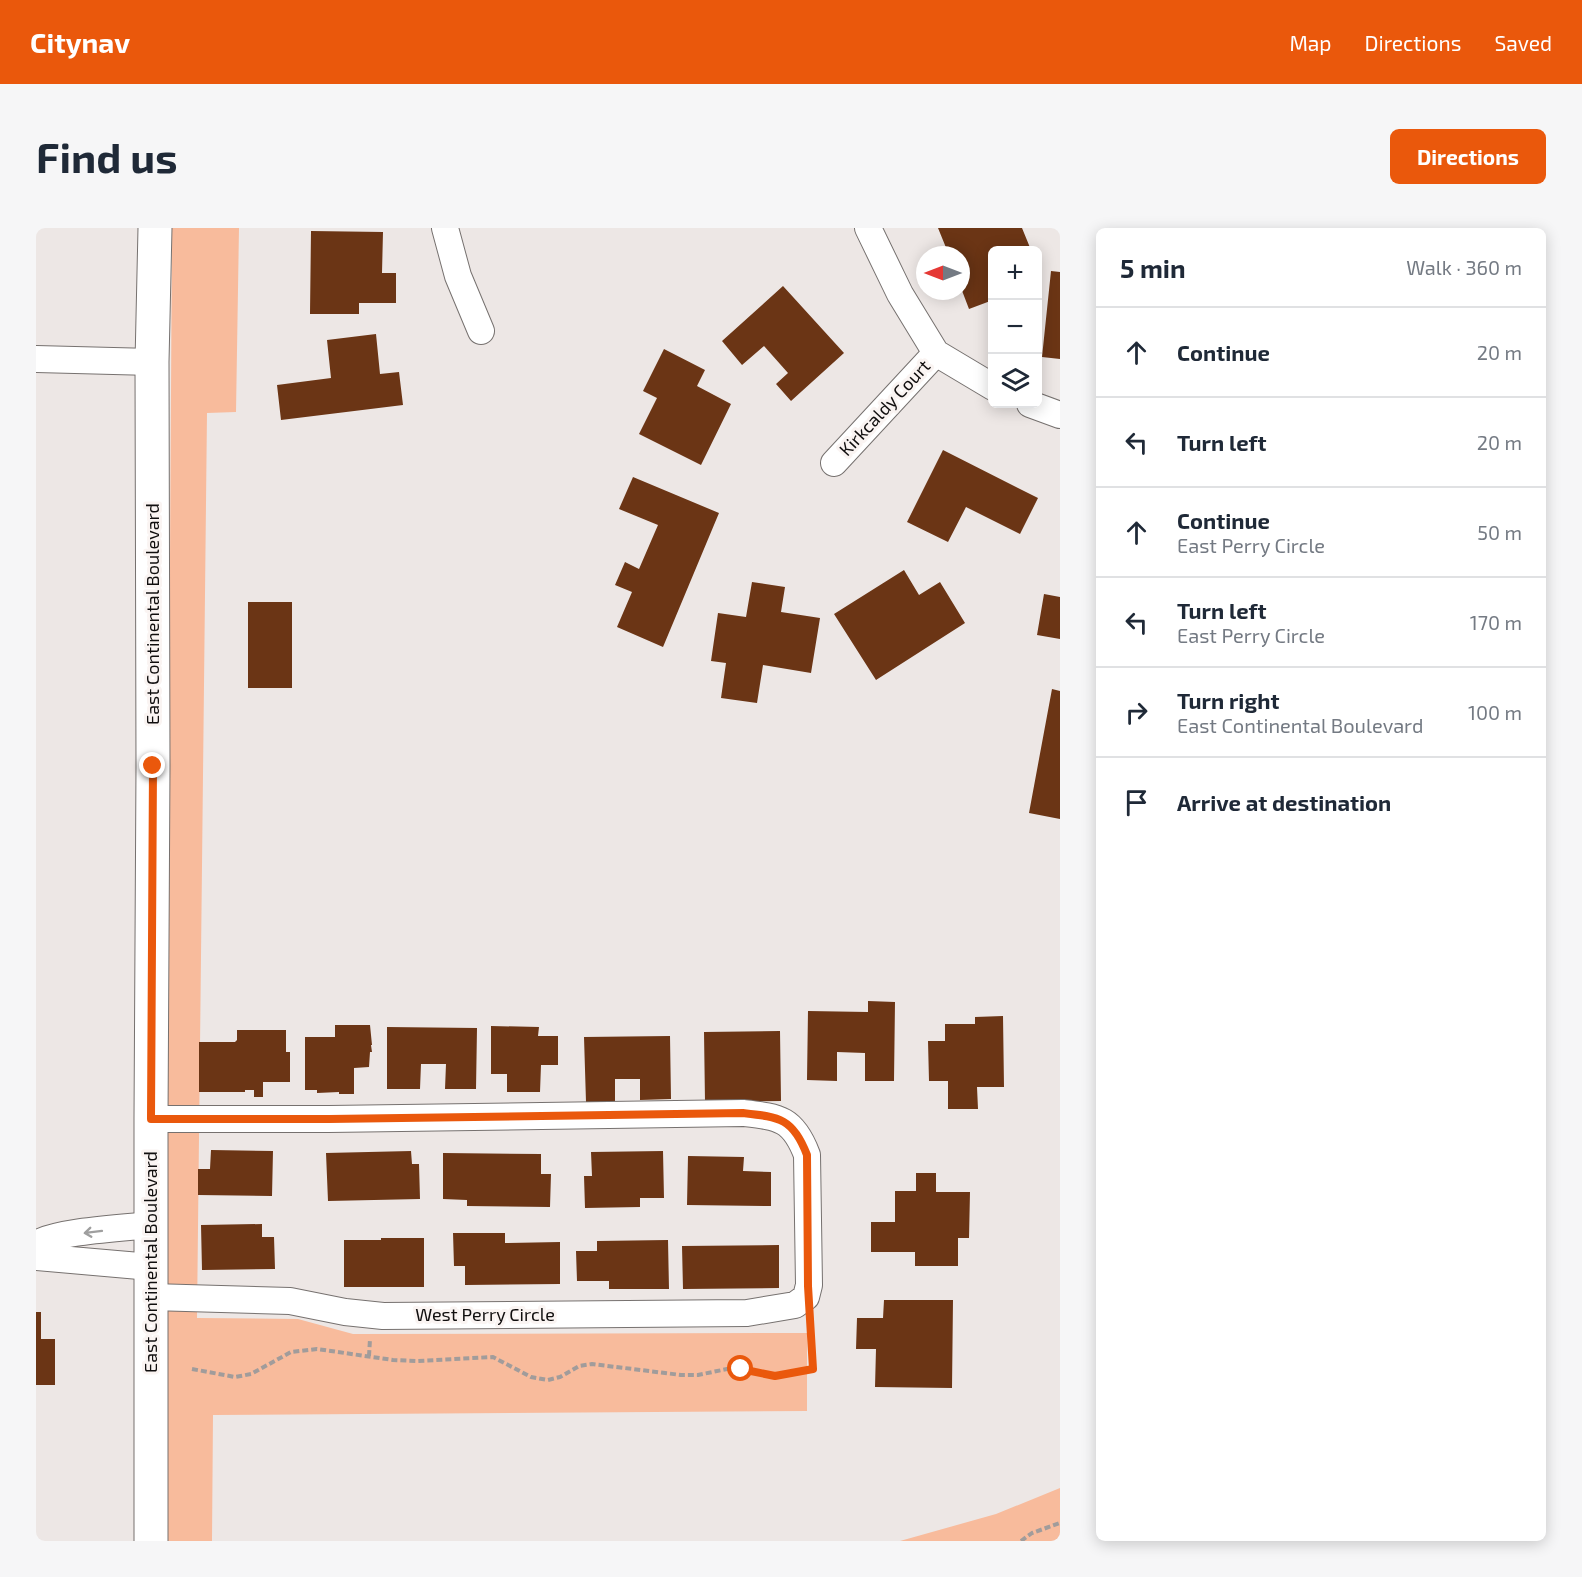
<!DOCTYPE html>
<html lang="en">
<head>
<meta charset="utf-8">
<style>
	:root { --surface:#fff; --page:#f6f6f7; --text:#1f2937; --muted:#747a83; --line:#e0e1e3; --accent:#ea580c }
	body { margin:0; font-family:"Exo 2",sans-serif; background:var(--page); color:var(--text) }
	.controls { position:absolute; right:18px; top:18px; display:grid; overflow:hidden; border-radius:9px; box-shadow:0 3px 15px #0003 }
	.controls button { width:54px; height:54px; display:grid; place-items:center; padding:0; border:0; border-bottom:2px solid var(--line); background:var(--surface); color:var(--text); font:30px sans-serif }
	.compass { position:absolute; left:880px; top:18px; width:54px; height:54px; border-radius:50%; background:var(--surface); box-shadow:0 3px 15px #0003; rotate:270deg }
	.stop { position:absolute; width:18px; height:18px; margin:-14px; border:4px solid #ea580c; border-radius:50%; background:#fff }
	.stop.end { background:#ea580c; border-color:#fff; box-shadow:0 2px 6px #0008 }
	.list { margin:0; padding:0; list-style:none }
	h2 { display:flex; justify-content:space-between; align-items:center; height:78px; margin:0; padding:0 24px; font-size:26px }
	h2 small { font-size:20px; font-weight:400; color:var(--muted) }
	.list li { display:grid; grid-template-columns:39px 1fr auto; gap:18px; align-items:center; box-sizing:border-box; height:90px; padding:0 24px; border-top:2px solid var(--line) }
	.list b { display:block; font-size:22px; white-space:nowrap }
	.list p { margin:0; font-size:20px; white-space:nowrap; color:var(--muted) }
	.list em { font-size:20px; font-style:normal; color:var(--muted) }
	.icon { flex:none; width:33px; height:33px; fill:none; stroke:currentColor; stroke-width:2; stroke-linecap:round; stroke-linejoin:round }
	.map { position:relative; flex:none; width:1024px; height:1313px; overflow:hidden; border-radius:9px }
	header { display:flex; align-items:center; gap:36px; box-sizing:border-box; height:84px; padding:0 30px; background:var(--accent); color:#fff }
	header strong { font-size:28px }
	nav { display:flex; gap:33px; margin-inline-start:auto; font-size:21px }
	.intro { display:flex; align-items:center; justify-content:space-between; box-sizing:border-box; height:144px; padding:0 36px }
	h1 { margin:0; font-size:42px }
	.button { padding:15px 27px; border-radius:9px; background:var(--accent); color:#fff; font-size:21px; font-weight:700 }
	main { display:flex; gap:36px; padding:0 36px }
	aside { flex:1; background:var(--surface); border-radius:9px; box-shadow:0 3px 15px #0003 }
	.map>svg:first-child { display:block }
	.green { fill:#f8bb9c }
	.building { fill:#6b3515 }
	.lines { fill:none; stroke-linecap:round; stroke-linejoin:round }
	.minor-casing { stroke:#76716f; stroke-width:28 }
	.secondary-casing { stroke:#76716f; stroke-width:35 }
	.path { stroke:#a19c9b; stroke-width:4; stroke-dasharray:6 3; stroke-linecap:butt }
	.minor { stroke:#fff; stroke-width:26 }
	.secondary { stroke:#fff; stroke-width:33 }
	.oneway { stroke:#9f9f9f }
	.route { stroke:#ea580c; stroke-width:8 }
	.labels { text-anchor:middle; stroke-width:6; stroke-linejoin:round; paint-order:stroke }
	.street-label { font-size:18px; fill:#100e0e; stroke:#faf4f2 }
</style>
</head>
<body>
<header>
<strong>Citynav</strong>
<nav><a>Map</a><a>Directions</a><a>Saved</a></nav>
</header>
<div class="intro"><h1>Find us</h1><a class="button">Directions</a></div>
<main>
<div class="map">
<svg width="1024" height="1313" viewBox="0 0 1024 1313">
	<rect width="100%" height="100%" fill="#ede7e5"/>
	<!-- green -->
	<path class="green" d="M136,0H203L200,184L171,185L161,1090L262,1091L317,1106L771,1105V1183L177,1187L176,1313H128Z
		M1024,1260V1313H864L960,1286Z"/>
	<!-- building -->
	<path class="building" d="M902,0H986L995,22H957V72L933,81L925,60V27H913Z
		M275,3L347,4L346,45H360V75H323V86H274Z
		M1015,43L1024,44V131L1006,129Z
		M747,58L808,125L755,173L740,156L752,145L728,118L706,137L686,113Z
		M340,106L344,146L363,144L367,177L245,192L241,157L295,150L291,112Z
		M628,121L669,142L661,158L695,176L665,237L603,206L621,170L607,163Z
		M907,222L1002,270L984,306L930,279L912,314L871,294Z
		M597,249L683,285L627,419L581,399L596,364L579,357L589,334L603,341L622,297L583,281Z
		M868,342L883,367L904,354L929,395L840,452L798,386Z
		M716,354L749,359L745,384L784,390L775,445L727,437L721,475L685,470L690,435L675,433L682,385L710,389Z
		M1008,366L1024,369V411L1001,407Z
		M212,374H256V460H212Z
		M1016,461L1024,463V591L993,585Z
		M832,773L859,774L858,853H829V825L801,824V853L771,852L772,783L832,784Z
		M967,788L968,859H941L942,881H912V853H893L892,813H909V796H939V789Z
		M299,797H334L336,817H335L336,824H334L333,839L318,840V866H303V864L281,865V862H269V809H299Z
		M455,798L503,799L502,808H522V837H505L504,864H471V846H455Z
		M351,799L441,800L440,861H409L410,836H385L384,861H351Z
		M201,802H250V824H254V854H227V869H218V862H209V864H163V814H199L201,812Z
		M744,803L745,873L669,874L668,804Z
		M634,808L635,871L604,872V851H579V874H550L548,809Z
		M175,922L237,923L236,968L162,967V941H174Z
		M375,923L376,936H383L384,971L292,973L290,925Z
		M627,923L628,970H604V979L549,980L548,948H556L555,924Z
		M407,925L505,926V946H515L514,979L431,978V972L407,971Z
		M652,928L708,929L707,943L735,944V978L651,977Z
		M880,945H900V964H934L933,1010H922V1038H879V1024H835V994H859V963H880Z
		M226,996V1009H238L239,1041L166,1042L165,997Z
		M417,1005H469V1015L524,1014V1056L429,1057V1038H418Z
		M345,1010H388V1059H308V1012H345Z
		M632,1012L633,1061H573V1053H541L540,1023H561V1013Z
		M743,1017V1060L647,1061L646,1018Z
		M848,1072H917L916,1160L839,1159L840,1121H820L821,1090H847Z
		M0,1084H5V1111H19V1157H0Z"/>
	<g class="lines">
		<!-- minor casing -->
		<g class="minor-casing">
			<path id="minor" d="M409,0L422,48L445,103
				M832,0L864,66L900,125L957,159
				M0,131L116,134
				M994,176L1024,187
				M798,235L900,125
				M115,891H293L707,885C743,889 757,890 771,927L773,1057L770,1069L759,1077L711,1085L347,1088L309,1084L254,1073L115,1069
				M0,1016C22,1003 87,1000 115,997
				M0,1029L115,1039"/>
		</g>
		<!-- secondary casing -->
		<g class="secondary-casing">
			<path id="secondary" d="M115,1313V891L117,538L116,134L119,0"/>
		</g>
		<!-- path -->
		<path class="path" d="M333,1128L334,1111
			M156,1141L199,1149L215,1146L255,1124L281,1121L357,1132L382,1133L457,1129L495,1149L512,1152L524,1149L543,1138L556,1136L645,1147H662L691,1141H705L739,1148L777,1141L775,1096
			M985,1313L996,1305L1024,1295"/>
		<!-- minor -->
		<use href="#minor" class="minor"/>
		<!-- secondary -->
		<use href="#secondary" class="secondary"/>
	</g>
	<!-- one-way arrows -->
	<defs><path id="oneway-shaft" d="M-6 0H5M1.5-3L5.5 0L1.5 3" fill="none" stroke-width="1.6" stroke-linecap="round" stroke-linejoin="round" transform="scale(1.5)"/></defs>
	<use class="oneway" href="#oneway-shaft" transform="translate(57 1004) rotate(173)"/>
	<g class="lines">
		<!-- route -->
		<path class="route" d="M117,538L115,891H293L707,885C743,889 757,890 771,927L772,1058L777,1141L739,1148L705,1141"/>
	</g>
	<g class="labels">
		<!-- street labels -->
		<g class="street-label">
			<text transform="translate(849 180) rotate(-47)" y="6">Kirkcaldy Court</text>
			<text transform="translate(117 386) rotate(-90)" y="6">East Continental Boulevard</text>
			<text transform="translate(115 1034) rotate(-90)" y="6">East Continental Boulevard</text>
			<text x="449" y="1093">West Perry Circle</text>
		</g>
	</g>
</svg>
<div class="controls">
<button>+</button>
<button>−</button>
<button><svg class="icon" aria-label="layers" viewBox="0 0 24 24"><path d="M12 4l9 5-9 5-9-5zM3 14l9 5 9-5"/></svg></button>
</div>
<svg class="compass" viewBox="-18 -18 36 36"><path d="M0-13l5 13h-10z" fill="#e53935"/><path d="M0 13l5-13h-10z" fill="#747a83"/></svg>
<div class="stop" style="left:705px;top:1141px"></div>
<div class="stop end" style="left:117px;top:538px"></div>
</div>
<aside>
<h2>5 min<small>Walk · 360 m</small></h2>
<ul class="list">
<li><svg class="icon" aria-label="ahead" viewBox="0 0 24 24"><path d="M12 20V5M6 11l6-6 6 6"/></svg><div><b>Continue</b></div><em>20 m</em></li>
<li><svg class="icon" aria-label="left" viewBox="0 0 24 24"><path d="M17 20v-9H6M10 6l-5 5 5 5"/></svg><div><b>Turn left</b></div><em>20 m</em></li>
<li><svg class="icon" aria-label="ahead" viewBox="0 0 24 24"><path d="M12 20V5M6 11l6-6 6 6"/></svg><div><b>Continue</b><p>East Perry Circle</p></div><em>50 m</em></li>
<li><svg class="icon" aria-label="left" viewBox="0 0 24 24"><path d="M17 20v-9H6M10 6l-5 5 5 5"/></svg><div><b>Turn left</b><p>East Perry Circle</p></div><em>170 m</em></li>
<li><svg class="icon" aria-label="right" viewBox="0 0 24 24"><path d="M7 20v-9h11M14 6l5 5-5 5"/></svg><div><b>Turn right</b><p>East Continental Boulevard</p></div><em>100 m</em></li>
<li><svg class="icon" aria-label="arrive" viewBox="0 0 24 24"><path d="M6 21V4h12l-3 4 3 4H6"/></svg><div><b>Arrive at destination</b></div></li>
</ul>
</aside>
</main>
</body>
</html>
